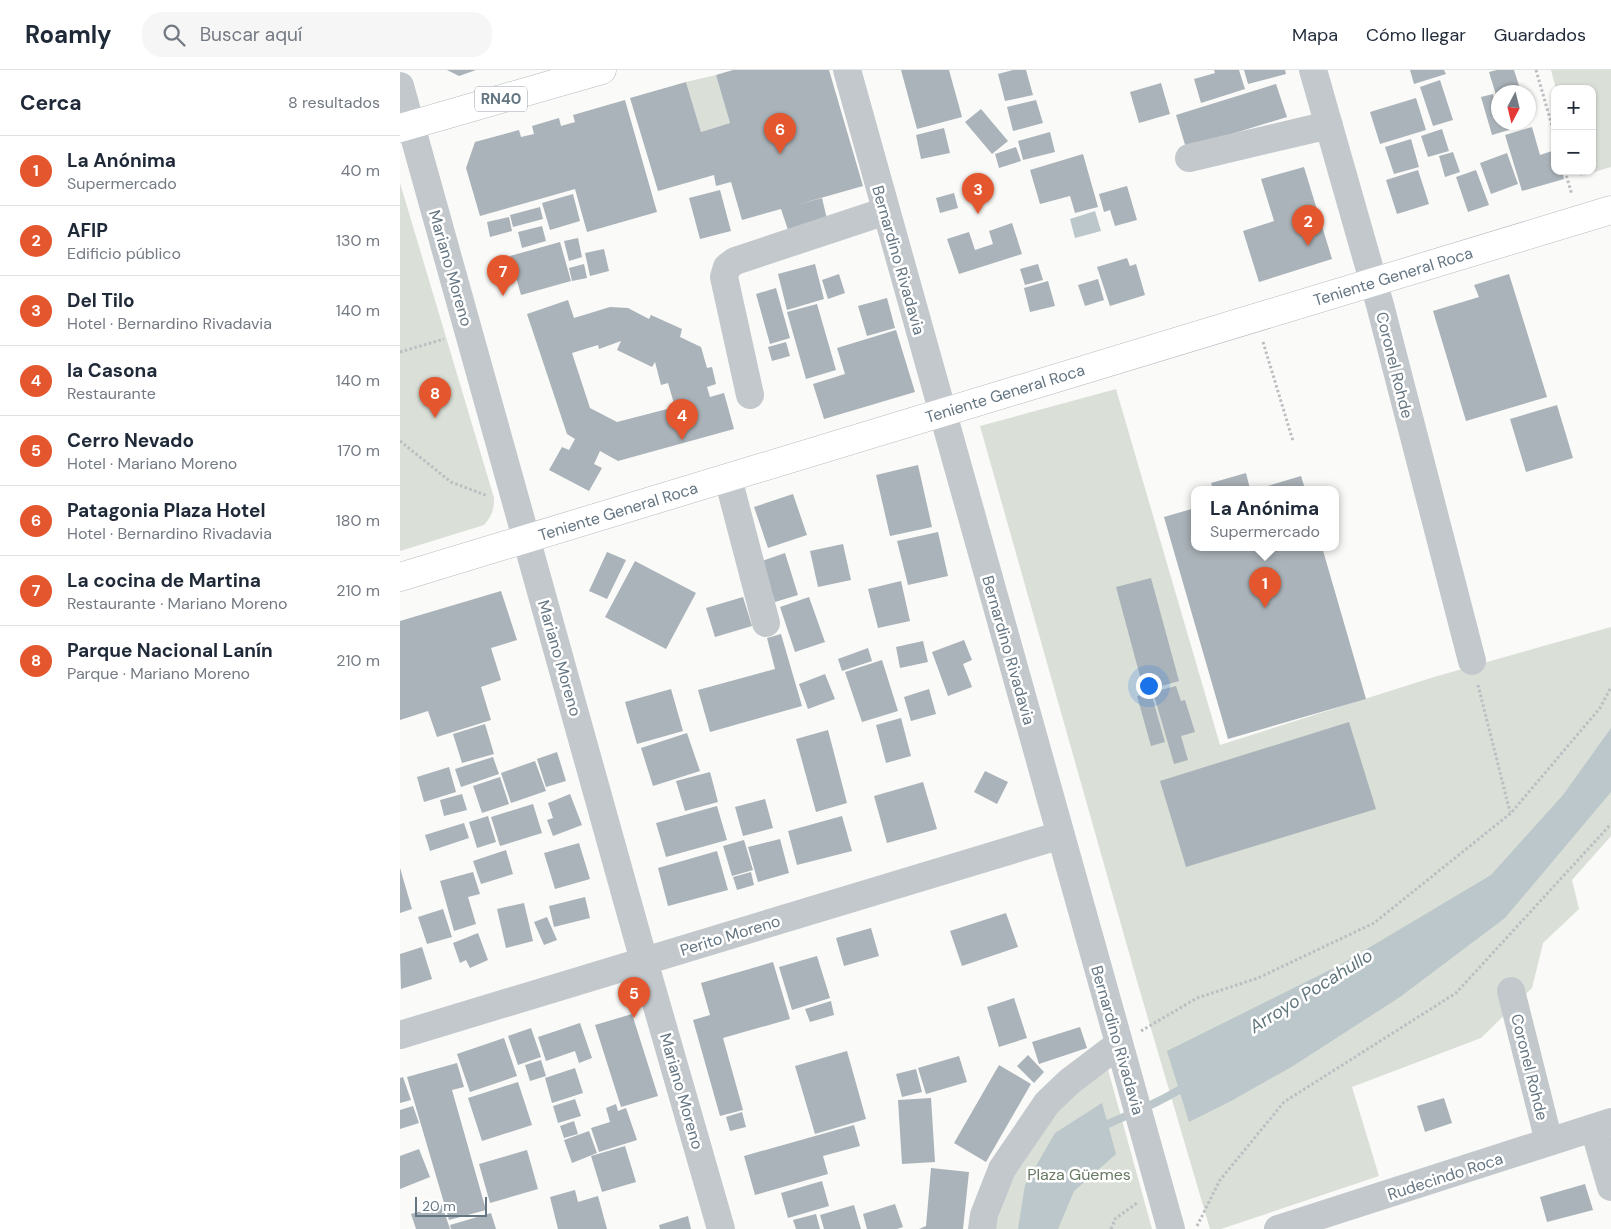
<!DOCTYPE html>
<html lang="es">
<head>
<meta charset="utf-8">
<style>
	:root { --surface:#fff; --page:#f6f6f7; --text:#1f2937; --muted:#747a83; --line:#e0e1e3; --accent:#e4572e }
	body { margin:0; font-family:"DM Sans",sans-serif; background:var(--page); color:var(--text) }
	.controls { position:absolute; right:15px; top:15px; display:grid; overflow:hidden; border-radius:10px; box-shadow:0 1px 4px #0004 }
	.controls button { width:45px; height:45px; display:grid; place-items:center; padding:0; border:0; border-bottom:1px solid var(--line); background:var(--surface); color:var(--text); font:25px sans-serif }
	.compass { position:absolute; left:1091px; top:15px; width:45px; height:45px; border-radius:50%; background:var(--surface); box-shadow:0 1px 4px #0004; rotate:187deg }
	.scale { position:absolute; left:15px; bottom:12px; width:72px; box-sizing:border-box; padding-left:5px; border:2px solid #657683; border-top:0; font-size:14px; line-height:18px; white-space:nowrap; color:#657683; -webkit-text-stroke:4px #fff; paint-order:stroke }
	.you { position:absolute; left:748px; top:615px; width:18px; height:18px; margin:-12px; border:4px solid #fff; border-radius:50%; background:#1a73e8; box-shadow:0 0 0 8px #1a73e833 }
	.badge { display:grid; place-items:center; width:32px; height:32px; border-radius:50%; background:var(--accent); color:#fff; font-size:16px; font-weight:700 }
	.pin { position:absolute; translate:-50% -41px; filter:drop-shadow(0 1px 2px #0008) }
	.pin::after { content:''; position:absolute; top:26px; width:18px; height:15px; background:inherit; clip-path:polygon(0 0,100% 0,50% 100%) }
	.popup { position:absolute; left:791px; top:416px; width:148px; height:65px; box-sizing:border-box; display:grid; place-content:center; border-radius:10px; background:var(--surface); filter:drop-shadow(0 1px 4px #0005); font-size:16px; white-space:nowrap; color:var(--muted) }
	.popup b { font-size:19px; color:var(--text) }
	.popup::after { content:''; position:absolute; left:50%; top:100%; margin-left:-10px; border:10px solid transparent; border-top-color:var(--surface) }
	.list { margin:0; padding:0; list-style:none }
	h2 { display:flex; justify-content:space-between; align-items:center; height:65px; margin:0; padding:0 20px; font-size:21px }
	h2 small { font-size:16px; font-weight:400; color:var(--muted) }
	.list li { display:grid; grid-template-columns:32px 1fr auto; gap:15px; align-items:center; box-sizing:border-box; height:70px; padding:0 20px; border-top:1px solid var(--line) }
	.list b { display:block; font-size:19px; white-space:nowrap }
	.list p { margin:0; font-size:16px; white-space:nowrap; color:var(--muted) }
	.list em { font-size:16px; font-style:normal; color:var(--muted) }
	.icon { flex:none; width:28px; height:28px; fill:none; stroke:currentColor; stroke-width:2; stroke-linecap:round; stroke-linejoin:round }
	.map { position:relative; flex:none; width:1211px; height:1159px; overflow:hidden }
	header { display:flex; align-items:center; gap:30px; box-sizing:border-box; height:70px; padding:0 25px; background:var(--surface); border-bottom:1px solid var(--line) }
	header strong { font-size:24px }
	nav { display:flex; gap:28px; margin-inline-start:auto; font-size:18px }
	.search { width:350px; height:45px; background:var(--page); display:flex; align-items:center; gap:12px; box-sizing:border-box; padding:0 18px; border-radius:20px; color:var(--muted); font-size:19px }
	main { display:flex }
	aside { flex:1; background:var(--surface) }
	.map>svg:first-child { display:block }
	.green { fill:#dadfd7 }
	.water { fill:#bbc7cb }
	.lines { fill:none; stroke-linecap:round; stroke-linejoin:round }
	.stream { stroke:#bbc7cb; stroke-width:8 }
	.building { fill:#aab3b9; fill-rule:evenodd }
	.major-casing { stroke:#b5babe; stroke-width:29 }
	.path { stroke:#bbbfc2; stroke-width:3; stroke-dasharray:2.5 2.5; stroke-linecap:butt }
	.minor { stroke:#c3c8cc; stroke-width:28 }
	.major { stroke:#fff; stroke-width:28 }
	.labels { text-anchor:middle; stroke-width:5; stroke-linejoin:round; paint-order:stroke }
	.shield { fill:#fff; stroke:#939fa8; stroke-width:1 }
	.shield-label { font-size:15px; font-weight:bold; fill:#657683 }
	.street-label { font-size:16px; fill:#657683; stroke:#fff }
	.park-label { font-size:16px; fill:#687a64; stroke:#fff }
	.water-label { font-size:18px; font-style:italic; fill:#60757c; stroke:#fff }
</style>
</head>
<body>
<header>
<strong>Roamly</strong>
<div class="search"><svg class="icon" aria-label="search" viewBox="0 0 24 24"><circle cx="10" cy="10" r="6"/><path d="M15 15l6 6"/></svg>Buscar aquí</div>
<nav><a>Mapa</a><a>Cómo llegar</a><a>Guardados</a></nav>
</header>
<main>
<aside>
<h2>Cerca<small>8 resultados</small></h2>
<ul class="list">
<li><span class="badge">1</span><div><b>La Anónima</b><p>Supermercado</p></div><em>40 m</em></li>
<li><span class="badge">2</span><div><b>AFIP</b><p>Edificio público</p></div><em>130 m</em></li>
<li><span class="badge">3</span><div><b>Del Tilo</b><p>Hotel · Bernardino Rivadavia</p></div><em>140 m</em></li>
<li><span class="badge">4</span><div><b>la Casona</b><p>Restaurante</p></div><em>140 m</em></li>
<li><span class="badge">5</span><div><b>Cerro Nevado</b><p>Hotel · Mariano Moreno</p></div><em>170 m</em></li>
<li><span class="badge">6</span><div><b>Patagonia Plaza Hotel</b><p>Hotel · Bernardino Rivadavia</p></div><em>180 m</em></li>
<li><span class="badge">7</span><div><b>La cocina de Martina</b><p>Restaurante · Mariano Moreno</p></div><em>210 m</em></li>
<li><span class="badge">8</span><div><b>Parque Nacional Lanín</b><p>Parque · Mariano Moreno</p></div><em>210 m</em></li>
</ul>
</aside>
<div class="map">
<svg width="1211" height="1159" viewBox="0 0 1211 1159">
	<rect width="100%" height="100%" fill="#fafaf8"/>
	<!-- green -->
	<path class="green" d="M1151,0H1211V97L1180,106L1179,101H1192V19H1156Z
		M316,5L330,53L301,62L286,12Z
		M0,113L94,428C94,440 92,446 84,455L0,481Z
		M716,319L820,675L1034,607L1211,557V766L1172,810L1179,839L1143,873L1132,918L1081,968L952,1017L979,1106L821,1159H810L737,911L580,356Z
		M707,996L752,1159H594L616,1099L658,1037Z"/>
	<!-- water -->
	<path class="water" d="M695,141L701,161L675,168L670,149Z
		M1211,658V722L1105,848L1000,927L893,996L831,1031L789,1052L767,981L940,895L1091,805L1163,725Z
		M702,1033L716,1084L674,1121L658,1159H618L625,1115L655,1063Z"/>
	<g class="lines">
		<!-- stream -->
		<path class="stream" d="M699,1058C729,1044 760,1033 787,1015"/>
	</g>
	<!-- building -->
	<path class="building" d="M47,0H76L59,6Z
		M333,0H429L463,116L396,135L422,128L427,149L388,160L381,139L342,150L331,112L316,116L314,105L258,121L230,28L286,12L301,62L330,53L316,5Z
		M501,0H549L562,47L517,59Z
		M613,0H626L633,25L605,31L598,4Z
		M814,0H839L845,19L801,33L794,9L815,3Z
		M844,0H885L886,4L848,14Z
		M1010,0H1044L1046,4L1014,14Z
		M1097,0H1114L1121,22H1098V24L1096,25L1089,2Z
		M1040,10L1053,50L1033,56L1020,17Z
		M761,13L770,44L739,53L730,22Z
		M876,14L887,47L786,78L776,45Z
		M1093,24L1094,29L1098,28V52H1107L1109,60L1092,65L1081,27Z
		M1016,28L1026,60L980,74L970,42Z
		M225,30L257,142L187,162L175,119L80,146L66,98L75,72L119,60L121,67L134,64L132,56L159,48L161,56L175,52L173,45Z
		M636,30L643,53L613,61L607,37Z
		M581,39L608,71L592,84L565,52Z
		M1132,57L1140,85L1155,80V101H1162L1164,109L1122,121L1105,65Z
		M544,58L550,83L521,89L516,65Z
		M1042,59L1049,81L1028,87L1021,66Z
		M650,62L655,82L623,90L618,71Z
		M1011,69L1019,97L994,104L985,77Z
		M616,77L621,91L599,98L595,84Z
		M1053,82L1060,102L1045,107L1039,86Z
		M1107,83L1118,114L1091,124L1080,93Z
		M683,84L698,137L675,143L670,126L640,134L630,100Z
		M904,97L932,189L859,212L843,161L874,151L861,109Z
		M1018,100L1029,134L997,144L986,110Z
		M1076,100L1089,135L1068,142L1056,107Z
		M727,116L737,150L715,156L710,140L704,142L699,124Z
		M320,120L331,161L300,169L289,128Z
		M554,123L558,138L540,143L536,128Z
		M173,124L180,151L150,160L142,133Z
		M140,137L143,149L113,157L110,145Z
		M109,147L112,161L90,167L87,152Z
		M612,153L622,184L559,204L547,169L569,162L575,180L593,174L589,161Z
		M142,156L146,171L122,178L118,162Z
		M178,168L182,187L169,191L164,171Z
		M160,172L171,211L121,225L110,186Z
		M204,179L209,201L190,206L185,183Z
		M727,188L730,196L736,194L745,225L710,236L697,197Z
		M184,194L187,208L172,211L169,198Z
		M415,194L424,229L387,240L378,204Z
		M638,194L643,210L625,215L620,199Z
		M439,204L445,223L428,229L422,210Z
		M1109,204L1147,327L1066,351L1033,241L1079,227L1074,215Z
		M698,209L704,230L685,236L678,215Z
		M648,211L655,236L630,242L624,218Z
		M376,218L390,268L370,274L356,224Z
		M487,228L495,258L467,266L458,236Z
		M168,230L174,248L210,237L228,238L249,249L251,245L282,259L280,267L301,277L307,298L312,297L316,314L307,317L310,327L324,323L334,359L218,391L200,381L194,394L202,398L189,421L149,400L162,377L169,380L175,369L167,364L127,244ZM221,271L217,280L252,297L255,292L261,315L268,313L275,337L217,352L190,338L172,283L198,275L199,279Z
		M417,234L436,300L406,309L387,242Z
		M496,260L515,322L424,349L413,314L445,304L437,278Z
		M386,272L390,286L372,291L368,277Z
		M1157,335L1173,388L1126,402L1110,349Z
		M518,395L532,457L490,466L476,405Z
		M846,403L850,419H813L811,413Z
		M901,406L905,419H858Z
		M393,424L407,465L368,478L354,437Z
		M795,438V477H922L966,629L828,669L764,447Z
		M538,462L548,506L508,515L497,471Z
		M443,474L451,510L418,517L410,481Z
		M207,482L226,490L207,529L189,521Z
		M385,483L398,525L375,532L362,491Z
		M235,491L296,523L266,579L205,547Z
		M751,508L779,611L744,621L716,517Z
		M501,511L510,551L478,558L468,519Z
		M101,521L117,570L91,578L101,610L81,617L91,650L37,667L28,641L0,650V551Z
		M343,527L352,556L315,567L306,538Z
		M409,527L425,572L395,582L380,537Z
		M381,564L402,636L310,662L298,620L375,599L367,568Z
		M564,570L572,590L563,594L572,617L548,626L532,582Z
		M523,571L528,592L500,598L496,577Z
		M468,578L472,591L442,601L438,589Z
		M482,590L498,641L462,652L445,602Z
		M425,604L435,629L408,639L399,614Z
		M776,616L781,631L785,630L795,662L781,666L788,690L774,694L753,622Z
		M271,619L283,661L237,674L225,632Z
		M529,619L536,644L511,651L504,627Z
		M751,623L765,672L751,676L737,626Z
		M501,648L511,686L486,693L476,655Z
		M949,652L976,739L786,797L760,711Z
		M85,654L94,684L62,693L53,664Z
		M428,660L447,733L416,742L396,669Z
		M287,663L300,701L253,716L241,678Z
		M157,682L166,711L146,717L137,689Z
		M93,687L99,704L61,717L55,699Z
		M135,691L146,721L111,733L101,703Z
		M49,697L56,722L24,732L17,707Z
		M585,701L608,712L597,734L574,722Z
		M310,702L318,732L285,741L276,711Z
		M100,707L109,734L82,743L73,716Z
		M523,712L537,759L487,773L474,726Z
		M62,724L67,740L44,746L40,730Z
		M170,724L182,755L153,766L147,750L153,748L148,733Z
		M365,729L373,758L343,766L335,737Z
		M133,734L142,763L100,776L91,747Z
		M317,736L327,770L266,787L256,753Z
		M88,746L96,772L77,778L69,752Z
		M442,746L452,781L397,795L388,761Z
		M64,753L69,768L30,781L25,765Z
		M380,769L389,803L358,812L348,777Z
		M344,770L353,800L332,806L323,776Z
		M179,773L190,809L155,819L144,783Z
		M106,780L113,804L81,814L73,791Z
		M317,781L328,820L268,836L258,798Z
		M0,798L12,839L0,843Z
		M73,802L80,824L68,827L76,854L54,861L40,811Z
		M351,802L354,815L337,820L333,807Z
		M185,827L190,848L154,857L149,836Z
		M124,833L133,871L106,878L97,839Z
		M43,839L52,867L27,874L18,847Z
		M606,843L618,877L562,896L550,861Z
		M147,847L157,870L144,875L134,852Z
		M471,858L479,886L444,896L436,868Z
		M78,863L88,890L70,898L66,890L60,893L53,873Z
		M22,877L32,909L1,919L0,884Z
		M417,886L430,928L392,940L379,897Z
		M373,892L390,949L323,968L343,1040L320,1046L293,950L310,945L301,913Z
		M614,928L627,968L599,977L587,937Z
		M431,931L434,945L410,952L405,939Z
		M232,944L258,1026L221,1037L195,955Z
		M180,953L192,988L179,993L175,981L146,991L138,967Z
		M680,957L687,978L639,994L632,972Z
		M131,958L141,987L118,995L108,966Z
		M104,968L117,1006L70,1022L57,984Z
		M447,981L466,1049L415,1064L395,996Z
		M628,985L644,1002L634,1013L617,996Z
		M559,986L567,1012L526,1024L518,998Z
		M141,990L146,1006L130,1011L125,995Z
		M57,993L64,1017L52,1020L86,1140L49,1150L7,1007Z
		M599,995L631,1014L586,1092L554,1073Z
		M175,998L183,1023L152,1033L145,1008Z
		M516,999L522,1022L502,1027L496,1004Z
		M3,1007L11,1030L0,1033V1008Z
		M118,1012L132,1055L82,1071L68,1028Z
		M531,1028L535,1092L502,1094L498,1030Z
		M1044,1028L1052,1053L1025,1062L1017,1036Z
		M175,1029L181,1046L158,1053L153,1036Z
		M216,1034L218,1041L226,1038L237,1070L199,1082L191,1058L210,1052L206,1038Z
		M13,1036L19,1053L0,1059V1040Z
		M342,1042L346,1057L330,1061L326,1047Z
		M174,1051L178,1064L164,1068L160,1056Z
		M454,1055L460,1076L423,1086L428,1104L355,1125L344,1086Z
		M189,1061L197,1083L172,1093L164,1070Z
		M225,1076L236,1112L202,1122L191,1086Z
		M19,1079L30,1107L0,1119V1086Z
		M127,1080L138,1119L90,1133L79,1094Z
		M531,1098L569,1102L563,1159H519L526,1156Z
		M422,1111L429,1136L388,1148L381,1123Z
		M1185,1114L1193,1140L1147,1152L1140,1127Z
		M175,1120L178,1132L198,1126L207,1159H158L150,1127Z
		M495,1134L503,1157L497,1159H467L463,1144Z
		M42,1135L50,1159H16L11,1144Z
		M454,1135L461,1159H424L420,1145Z
		M91,1143L96,1159H51L50,1155Z
		M416,1144L420,1159H396L393,1150Z
		M288,1146L291,1159H260L259,1155Z"/>
	<g class="lines">
		<!-- major casing -->
		<g class="major-casing">
			<path id="major" d="M0,58L202,0
				M0,507L1211,140"/>
		</g>
		<!-- path -->
		<path class="path" d="M1136,0L1155,66
			M1165,101L1172,125
			M863,272L893,371
			M0,282L44,269
			M0,371L51,412L88,426
			M1078,615L1110,742
			M741,961L797,928L858,908L974,853L1111,743L1200,638L1211,617
			M797,1156L820,1110L884,1032L1056,923L1211,754
			M711,1159L715,1149L737,1133"/>
		<!-- minor -->
		<path class="minor" d="M447,0L771,1159
			M913,0L980,235L1072,591
			M0,16L244,891L321,1159
			M789,88L929,55
			M350,325L324,207L327,197L335,191L486,141
			M328,408L366,553
			M1111,921L1149,1072
			M0,965L661,765
			M1194,1058L1211,1117
			M582,1159L584,1145L602,1099L647,1033L669,1012L719,974
			M878,1159L1211,1052"/>
		<!-- major -->
		<use href="#major" class="major"/>
	</g>
	<g class="labels">
		<!-- shield labels -->
		<rect class="shield" x="75" y="16.5" width="52" height="25" rx="4"/>
		<g class="shield-label">
			<text x="101" y="34">RN40</text>
		</g>
		<!-- street labels -->
		<g class="street-label">
			<text transform="translate(499 190) rotate(74)" y="6">Bernardino Rivadavia</text>
			<text transform="translate(51 198) rotate(74)" y="6">Mariano Moreno</text>
			<text transform="translate(993 206) rotate(-17)" y="6">Teniente General Roca</text>
			<text transform="translate(995 295) rotate(76)" y="6">Coronel Rohde</text>
			<text transform="translate(605 323) rotate(-17)" y="6">Teniente General Roca</text>
			<text transform="translate(218 441) rotate(-17)" y="6">Teniente General Roca</text>
			<text transform="translate(609 580) rotate(74)" y="6">Bernardino Rivadavia</text>
			<text transform="translate(160 588) rotate(74)" y="6">Mariano Moreno</text>
			<text transform="translate(330 865) rotate(-17)" y="6">Perito Moreno</text>
			<text transform="translate(718 970) rotate(74)" y="6">Bernardino Rivadavia</text>
			<text transform="translate(1130 997) rotate(76)" y="6">Coronel Rohde</text>
			<text transform="translate(282 1021) rotate(74)" y="6">Mariano Moreno</text>
			<text transform="translate(1045 1106) rotate(-18)" y="6">Rudecindo Roca</text>
		</g>
		<!-- park labels -->
		<g class="park-label">
			<text x="679" y="1110">Plaza Güemes</text>
		</g>
		<!-- water labels -->
		<g class="water-label">
			<text transform="translate(911 921) rotate(-32)" y="6">Arroyo Pocahullo</text>
		</g>
	</g>
</svg>
<div class="controls">
<button>+</button>
<button>−</button>
</div>
<svg class="compass" viewBox="-18 -18 36 36"><path d="M0-13l5 13h-10z" fill="#e53935"/><path d="M0 13l5-13h-10z" fill="#747a83"/></svg>
<div class="scale">20 m</div>
<div class="you"></div>
<div class="pin badge" style="left:865px;top:538px">1</div>
<div class="popup"><b>La Anónima</b>Supermercado</div>
<div class="pin badge" style="left:908px;top:176px">2</div>
<div class="pin badge" style="left:578px;top:144px">3</div>
<div class="pin badge" style="left:282px;top:370px">4</div>
<div class="pin badge" style="left:234px;top:948px">5</div>
<div class="pin badge" style="left:380px;top:84px">6</div>
<div class="pin badge" style="left:103px;top:226px">7</div>
<div class="pin badge" style="left:35px;top:348px">8</div>
</div>
</main>
</body>
</html>
